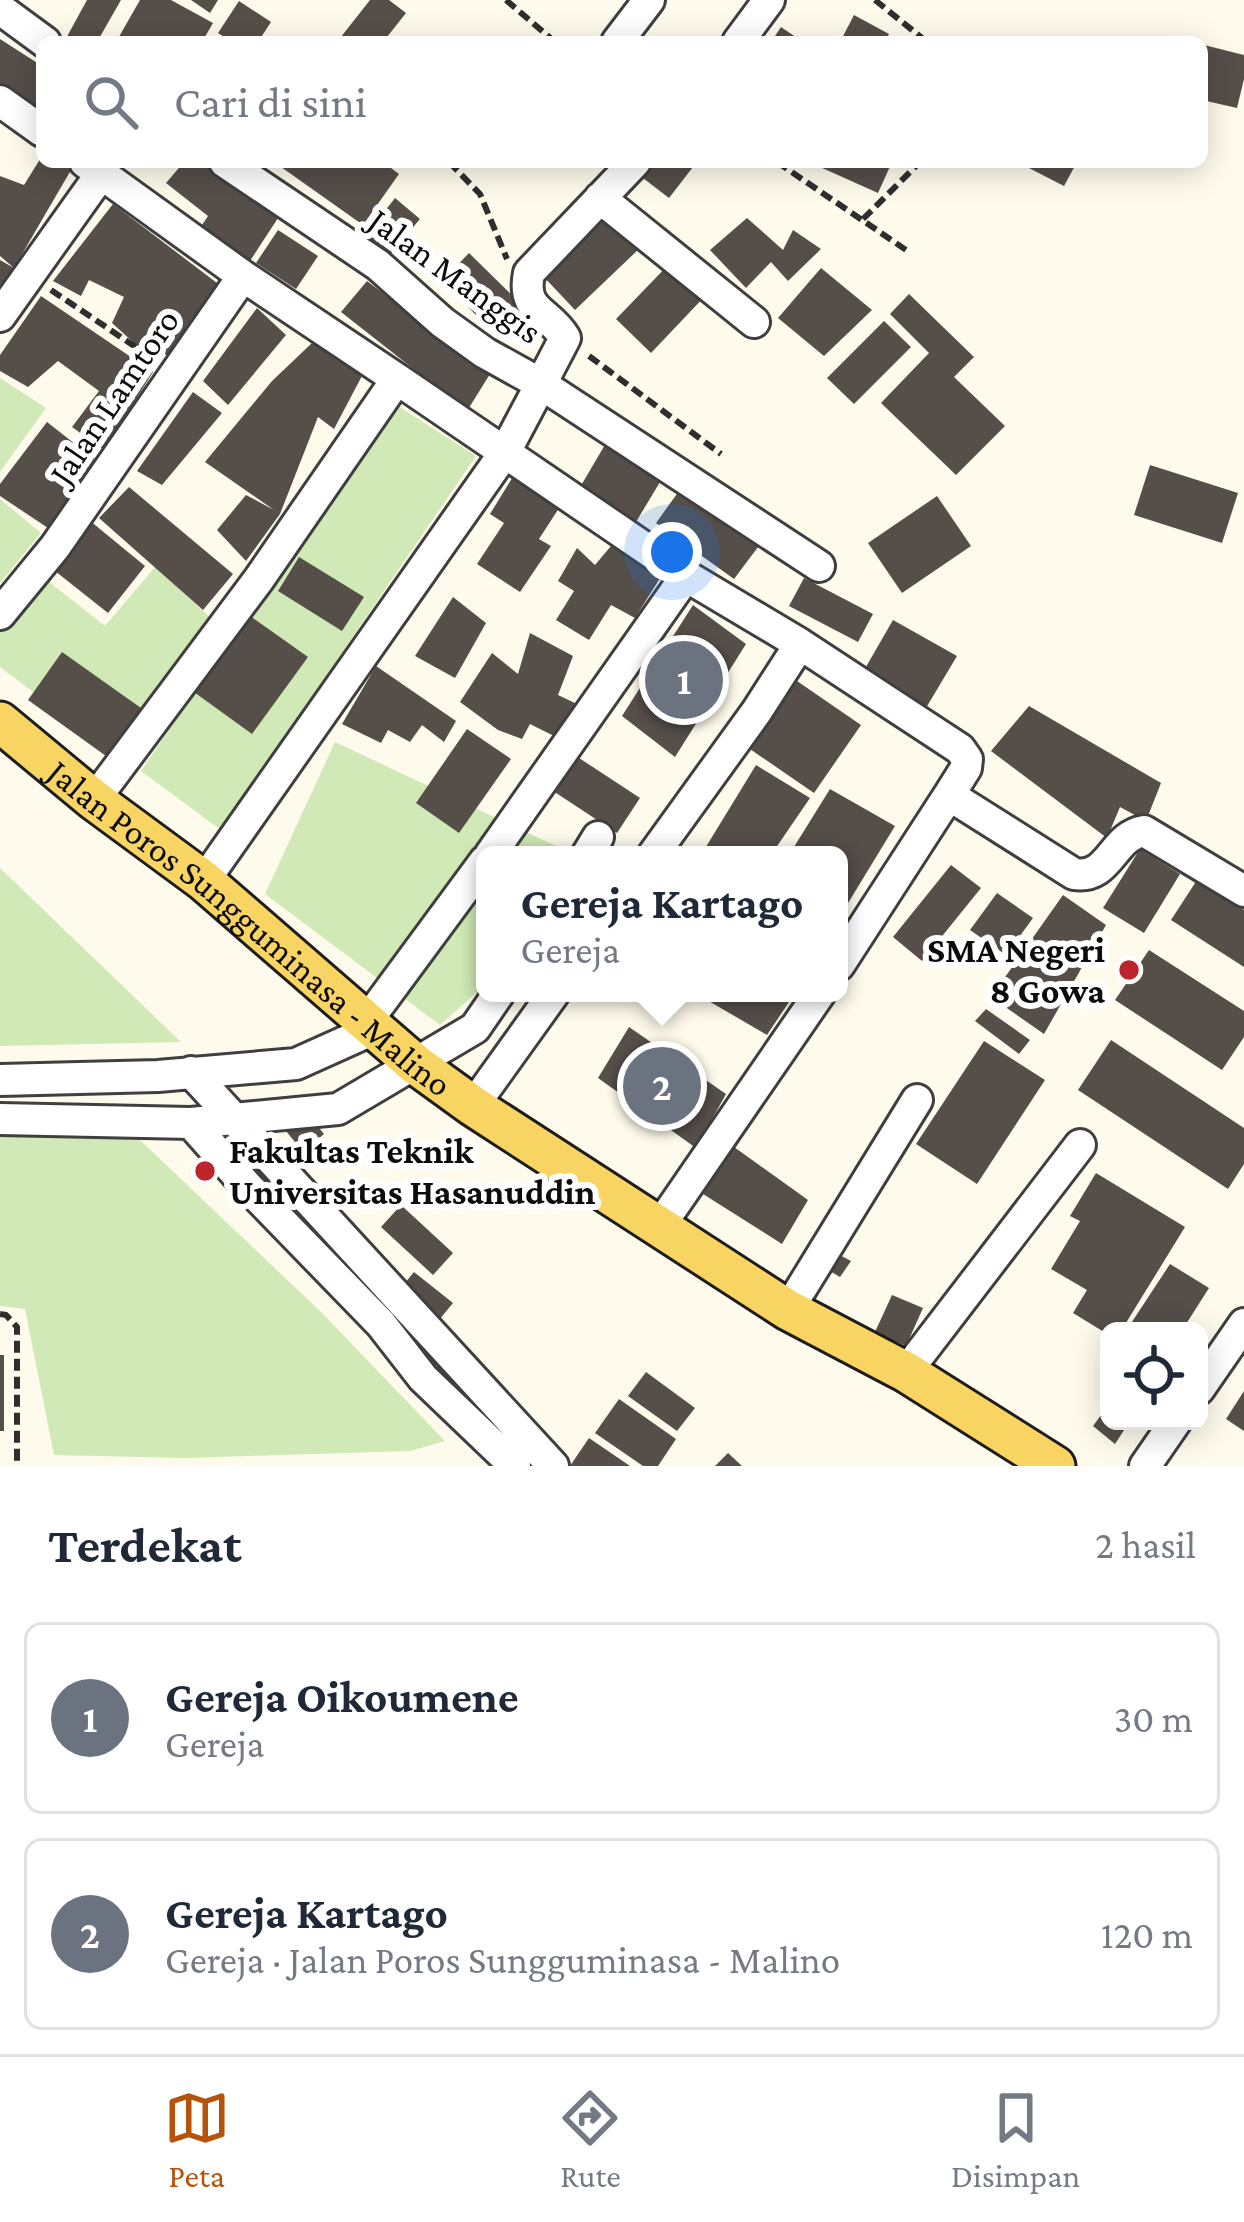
<!DOCTYPE html>
<html lang="id">
<head>
<meta charset="utf-8">
<style>
	:root { --surface:#fff; --page:#f6f6f7; --text:#1f2937; --muted:#747a83; --line:#e0e1e3; --accent:#b45309 }
	body { margin:0; font-family:"Crimson Pro",serif; background:var(--page); color:var(--text) }
	.controls { position:absolute; right:36px; bottom:36px; display:grid; overflow:hidden; border-radius:18px; box-shadow:0 6px 30px #0003 }
	.controls button { width:108px; height:108px; display:grid; place-items:center; padding:0; border:0; border-bottom:3px solid var(--line); background:var(--surface); color:var(--text); font:60px sans-serif }
	.you { position:absolute; left:672px; top:552px; width:42px; height:42px; margin:-30px; border:9px solid #fff; border-radius:50%; background:#1a73e8; box-shadow:0 0 0 18px #1a73e833 }
	.badge { display:grid; place-items:center; width:78px; height:78px; border-radius:50%; background:var(--accent); color:#fff; font-size:39px; font-weight:700 }
	.pin { position:absolute; translate:-50% -50%; border:6px solid #fff; box-shadow:0 3px 12px #0006 }
	.popup { position:absolute; left:476px; top:846px; width:372px; height:156px; box-sizing:border-box; display:grid; place-content:center; border-radius:18px; background:var(--surface); filter:drop-shadow(0 3px 9px #0005); font-size:39px; white-space:nowrap; color:var(--muted) }
	.popup b { font-size:45px; color:var(--text) }
	.popup::after { content:''; position:absolute; left:50%; top:100%; margin-left:-24px; border:24px solid transparent; border-top-color:var(--surface) }
	.list { margin:0; padding:0; list-style:none }
	h2 { display:flex; justify-content:space-between; align-items:center; height:156px; margin:0; padding:0 48px; font-size:51px }
	h2 small { font-size:39px; font-weight:400; color:var(--muted) }
	.list li { display:grid; grid-template-columns:78px 1fr auto; gap:36px; align-items:center; box-sizing:border-box; height:192px; margin:0 24px 24px; padding:0 24px; border:3px solid var(--line); border-radius:18px }
	.list b { display:block; font-size:45px; white-space:nowrap }
	.list p { margin:0; font-size:39px; white-space:nowrap; color:var(--muted) }
	.list em { font-size:39px; font-style:normal; color:var(--muted) }
	.icon { flex:none; width:66px; height:66px; fill:none; stroke:currentColor; stroke-width:2; stroke-linecap:round; stroke-linejoin:round }
	.map { position:relative; flex:none; width:1244px; height:1466px; overflow:hidden }
	.search { position:absolute; background:var(--surface); box-shadow:0 6px 30px #0003; left:36px; right:36px; top:36px; height:132px; display:flex; align-items:center; gap:30px; box-sizing:border-box; padding:0 42px; border-radius:18px; color:var(--muted); font-size:45px }
	.sheet { height:588px; background:var(--surface) }
	nav { display:flex; justify-content:space-around; align-items:center; box-sizing:border-box; height:168px; border-top:3px solid var(--line); background:var(--surface); font-size:33px; color:var(--muted) }
	nav a { display:grid; justify-items:center; gap:6px }
	nav .on { color:var(--accent) }
	.map>svg:first-child { display:block }
	.green { fill:#d0e9b6 }
	.building { fill:#554e49 }
	.lines { fill:none; stroke-linecap:round; stroke-linejoin:round }
	.minor-casing { stroke:#3f3f3f; stroke-width:36 }
	.major-casing { stroke:#1d1d1d; stroke-width:45 }
	.path { stroke:#2e2e2e; stroke-width:6; stroke-dasharray:12 6; stroke-linecap:butt }
	.minor { stroke:#fff; stroke-width:30 }
	.major { stroke:#f8d463; stroke-width:39 }
	.poi-dot { fill:#bc252c; stroke:#fff; stroke-width:4.5 }
	.labels { text-anchor:middle; stroke-width:12; stroke-linejoin:round; paint-order:stroke }
	.street-label { font-size:36px; fill:#0c0c0c; stroke:#fff }
	.poi-label { font-size:36px; font-weight:bold; fill:#0c0c0c; stroke:#fff; text-anchor:end }
</style>
</head>
<body>
<div class="map">
<svg width="1244" height="1466" viewBox="0 0 1244 1466">
	<rect width="100%" height="100%" fill="#fffbec"/>
	<!-- green -->
	<path class="green" d="M0,378L46,408L0,472Z
		M392,402L476,456L221,830L141,771Z
		M0,499L41,533L0,583Z
		M155,567L212,619L116,754L0,667V623L43,577L105,626Z
		M335,742L575,855H485V985L440,1025L265,894Z
		M0,868L181,1042L0,1046Z
		M121,1122L320,1311L445,1441L410,1451L185,1458L54,1455L25,1309L0,1306V1125Z"/>
	<!-- building -->
	<path class="building" d="M87,0H121L97,42H64Z
		M140,0H171L213,23L202,42H116Z
		M191,0H218L210,13Z
		M370,0H389L406,13L383,42H337Z
		M239,1L271,22L258,42H232L218,33Z
		M854,15L889,34L885,42H840Z
		M781,27L803,42H771Z
		M0,39L42,66L39,110L0,85Z
		M1204,45L1244,55V79L1237,108L1202,100Z
		M42,156V162H57L71,170L14,268L0,292V260L14,268L0,256V176L24,185Z
		M184,162H202L280,215L250,261L200,228L208,216L166,183Z
		M274,162H383L399,174L363,225Z
		M650,162H687L693,167L669,198L639,175Z
		M822,162H892L878,193L820,167Z
		M1029,162H1077L1064,186L1027,167Z
		M395,198L420,219L387,258L363,239Z
		M113,204L217,283L167,356L151,339L145,353L112,323L124,297L89,280L81,296L53,281Z
		M608,213L641,247L575,310L543,276Z
		M747,218L783,250L793,230L821,249L788,281L771,262L746,288L710,250Z
		M278,230L318,256L296,289L256,263Z
		M469,253L522,305L494,333L442,281Z
		M672,261L707,294L651,353L616,319Z
		M821,268L872,310L824,356L778,318Z
		M367,281L490,374L467,411L341,312Z
		M909,294L974,357L954,377L1005,426L956,475L881,403L929,353L890,314Z
		M41,296L153,372L104,450L72,427L99,391L58,361L28,387L0,371V355Z
		M257,308L286,335L228,405L203,381Z
		M884,321L911,347L854,404L827,378Z
		M312,343L363,374L334,429L318,417L280,514L246,561L217,530L246,495L274,510L205,462L272,381Z
		M193,392L222,413L162,485L137,471Z
		M47,422L98,462L51,530L0,496V484Z
		M606,443L663,477L636,522L579,489Z
		M1150,465L1238,493L1222,543L1134,515Z
		M514,475L561,505L539,539L551,546L520,592L477,564L504,523L490,514Z
		M687,480L764,539L734,579L656,523Z
		M129,487L233,574L203,610L99,518Z
		M937,496L971,546L902,593L868,543Z
		M89,520L145,566L108,613L55,571Z
		M611,546L662,575L635,618L611,605L589,640L556,620L574,591L558,581L577,548L595,565Z
		M299,557L364,597L342,631L278,591Z
		M804,578L873,614L858,642L789,606Z
		M453,597L486,623L455,678L415,656Z
		M693,605L746,644L675,757L622,716Z
		M243,611L308,657L252,734L187,687Z
		M893,620L957,656L920,718L863,672Z
		M530,633L573,656L558,695L579,705L558,738L530,724L522,739L498,730L460,702L492,653L518,674Z
		M62,652L141,708L106,756L28,700Z
		M376,666L456,721L444,742L422,725L410,742L388,730L381,743L342,724Z
		M797,681L861,725L814,793L750,749Z
		M1029,706L1161,783L1146,821L1120,807L1107,838L991,751Z
		M467,729L511,759L459,833L416,803Z
		M573,754L640,798L617,833L550,789Z
		M756,765L810,798L771,855H701Z
		M830,789L895,826L845,908L839,904V855H789Z
		M1140,849L1180,874L1144,933L1103,908Z
		M951,865L981,888L922,961L893,937Z
		M1197,880L1244,910V967L1171,920Z
		M997,893L1033,918L1006,955L970,930Z
		M1063,895L1106,925L1044,1034L991,997Z
		M1149,950L1244,1011V1037L1222,1070L1115,1000Z
		M695,993H795L767,1035Z
		M986,1009L1030,1040L1019,1054L975,1021Z
		M629,1027L726,1094L696,1148L598,1078Z
		M1111,1040L1244,1128V1164L1228,1189L1078,1090Z
		M984,1041L1045,1080L977,1184L916,1144Z
		M307,1113L324,1134L303,1152L286,1131Z
		M734,1147L808,1200L782,1244L703,1194Z
		M1096,1173L1185,1227L1121,1331H1109V1335L1073,1313L1087,1290L1051,1269L1080,1221L1070,1216Z
		M401,1205L453,1253L433,1275L381,1227Z
		M834,1252L851,1261L840,1277L823,1267Z
		M1170,1264L1209,1288L1188,1321L1181,1331H1126Z
		M414,1272L453,1303L439,1320L400,1289Z
		M892,1295L923,1308L906,1346L875,1332Z
		M0,1355H4V1431H0Z
		M646,1372L695,1408L677,1431L628,1396Z
		M1244,1391V1431L1226,1419Z
		M619,1399L676,1439L658,1466H643L595,1433Z
		M1109,1404V1421H1130L1115,1444L1093,1426Z
		M589,1438L630,1466H570Z
		M728,1453L742,1466H715Z"/>
	<g class="lines">
		<!-- minor casing -->
		<g class="minor-casing">
			<path id="minor" d="M0,9L45,42
				M617,42L649,0
				M738,42L769,0
				M0,101L42,131
				M85,162L243,276L397,379
				M635,162L529,273C521,313 549,310 565,338L541,384L819,566
				M600,198L754,322
				M0,316L101,174
				M0,614L55,547L243,276
				M949,795L1074,874C1110,880 1112,836 1144,831L1244,891
				M94,800L259,579L397,379L686,576L800,644L960,749L967,759L966,768L949,795L839,965
				M490,855L686,576
				M587,855L598,837
				M653,855L757,711L800,644
				M204,881L505,452L541,384L485,353L442,322L378,265L225,162
				M367,1021L485,861
				M191,1072L553,1466
				M0,1080L158,1076L296,1064L376,1028
				M473,1106L554,993
				M0,1119L191,1123L338,1109L475,1028L499,993
				M191,1123L247,1186L381,1324L423,1378L515,1466
				M659,1227L820,993
				M788,1310L917,1100
				M906,1372L1080,1145
				M1199,1389L1244,1324
				M1145,1466L1176,1421"/>
		</g>
		<!-- major casing -->
		<g class="major-casing">
			<g id="major">
				<path id="s1" d="M0,722L94,800L204,881L415,1064L473,1106L788,1310L906,1372L1055,1466"/>
			</g>
		</g>
		<!-- path -->
		<path class="path" d="M506,0L555,42
			M875,0L927,42
			M449,162L480,194L507,259
			M777,162L909,252
			M863,219L920,162
			M51,290L155,360
			M589,356L721,454
			M0,1314L6,1315L17,1327V1466"/>
		<!-- minor -->
		<use href="#minor" class="minor"/>
		<!-- major -->
		<use href="#major" class="major"/>
	</g>
	<!-- markers -->
	<g class="poi-dot">
		<circle cx="1129" cy="970" r="12"/>
		<circle cx="205" cy="1171" r="12"/>
	</g>
	<g class="labels">
		<!-- street labels -->
		<g class="street-label">
			<text transform="translate(456 275) rotate(36)" y="13">Jalan Manggis</text>
			<text transform="translate(113 396) rotate(-56)" y="13">Jalan Lamtoro</text>
			<text dy="13" stroke="none"><textPath href="#s1" startOffset="324">Jalan Poros Sungguminasa - Malino</textPath></text>
		</g>
		<!-- poi labels -->
		<g class="poi-label">
			<text x="1105" y="962">SMA Negeri<tspan x="1105" dy="41">8 Gowa</tspan></text>
			<text x="229" y="1163" text-anchor="start">Fakultas Teknik<tspan x="229" dy="41">Universitas Hasanuddin</tspan></text>
		</g>
	</g>
</svg>
<div class="controls">
<button><svg class="icon" aria-label="locate" viewBox="0 0 24 24"><circle cx="12" cy="12" r="6"/><path d="M12 2v4M12 18v4M2 12h4M18 12h4"/></svg></button>
</div>
<div class="you"></div>
<div class="pin badge" style="left:684px;top:680px;background:#6b7280">1</div>
<div class="pin badge" style="left:662px;top:1086px;background:#6b7280">2</div>
<div class="popup"><b>Gereja Kartago</b>Gereja</div>
<div class="search"><svg class="icon" aria-label="search" viewBox="0 0 24 24"><circle cx="10" cy="10" r="6"/><path d="M15 15l6 6"/></svg>Cari di sini</div>
</div>
<section class="sheet">
<h2>Terdekat<small>2 hasil</small></h2>
<ul class="list">
<li><span class="badge" style="background:#6b7280">1</span><div><b>Gereja Oikoumene</b><p>Gereja</p></div><em>30 m</em></li>
<li><span class="badge" style="background:#6b7280">2</span><div><b>Gereja Kartago</b><p>Gereja · Jalan Poros Sungguminasa - Malino</p></div><em>120 m</em></li>
</ul>
</section>
<nav>
<a class="on"><svg class="icon" aria-label="map" viewBox="0 0 24 24"><path d="M3 6l6-2 6 2 6-2v14l-6 2-6-2-6 2zM9 4v14M15 6v14"/></svg>Peta</a>
<a><svg class="icon" aria-label="directions" viewBox="0 0 24 24"><path d="M12 3l9 9-9 9-9-9zM9 14v-3h6M13 9l2 2-2 2"/></svg>Rute</a>
<a><svg class="icon" aria-label="saved" viewBox="0 0 24 24"><path d="M7 4h10v16l-5-4-5 4z"/></svg>Disimpan</a>
</nav>
</body>
</html>
